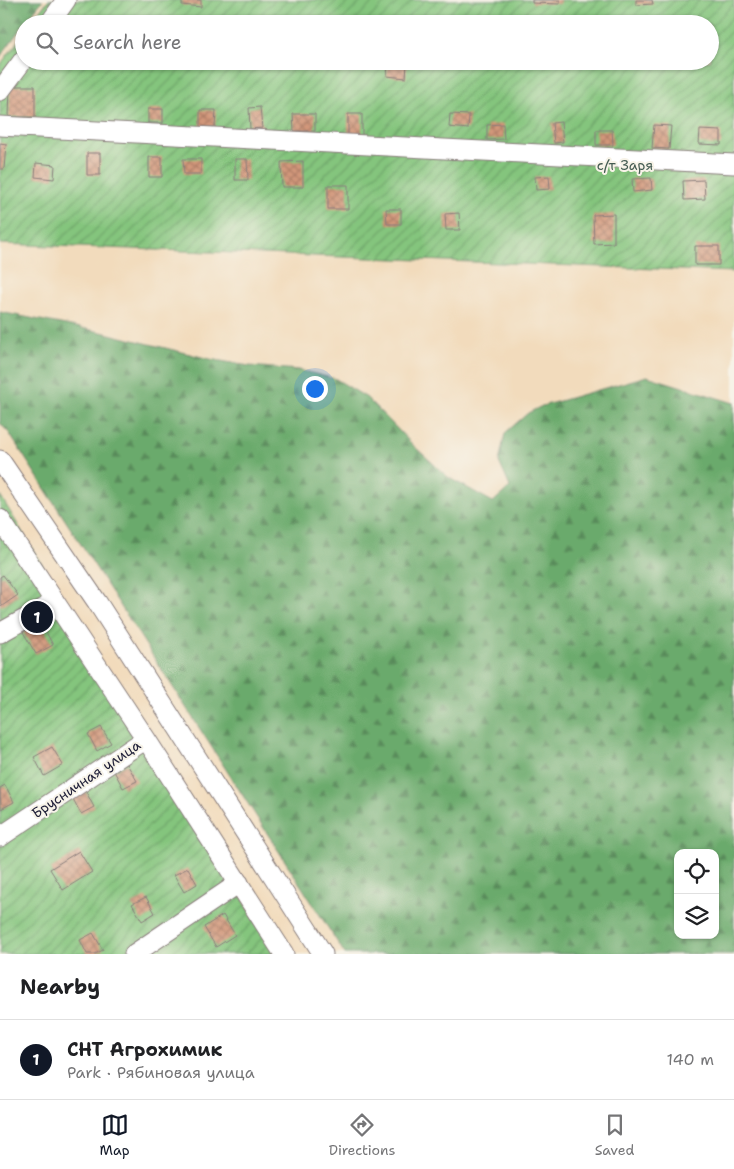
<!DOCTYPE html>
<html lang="en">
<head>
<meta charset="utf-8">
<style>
	:root { --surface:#fff; --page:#f2f2f2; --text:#202124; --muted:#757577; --line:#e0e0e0; --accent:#111827 }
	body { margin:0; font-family:"Shantell Sans",sans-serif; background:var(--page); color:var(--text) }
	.controls { position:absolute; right:15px; bottom:15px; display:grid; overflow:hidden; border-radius:10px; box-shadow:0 1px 4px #0004 }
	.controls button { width:45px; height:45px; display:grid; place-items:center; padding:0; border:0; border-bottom:1px solid var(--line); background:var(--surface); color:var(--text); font:25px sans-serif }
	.you { position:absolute; left:314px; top:388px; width:18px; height:18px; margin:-12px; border:4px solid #fff; border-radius:50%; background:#1a73e8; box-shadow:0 0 0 8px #1a73e833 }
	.badge { display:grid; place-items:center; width:32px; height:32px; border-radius:50%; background:var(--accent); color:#fff; font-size:16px; font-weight:700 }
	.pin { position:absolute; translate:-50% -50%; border:2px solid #fff; box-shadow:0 1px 5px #0006 }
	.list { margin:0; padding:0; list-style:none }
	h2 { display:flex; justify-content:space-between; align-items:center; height:65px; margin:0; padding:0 20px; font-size:21px }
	h2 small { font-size:16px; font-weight:400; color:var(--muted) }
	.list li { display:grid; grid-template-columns:32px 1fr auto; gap:15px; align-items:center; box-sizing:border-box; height:80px; padding:0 20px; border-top:1px solid var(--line) }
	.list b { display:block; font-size:19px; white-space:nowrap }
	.list p { margin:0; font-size:16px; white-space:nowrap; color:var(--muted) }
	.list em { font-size:16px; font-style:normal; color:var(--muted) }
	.icon { flex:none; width:28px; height:28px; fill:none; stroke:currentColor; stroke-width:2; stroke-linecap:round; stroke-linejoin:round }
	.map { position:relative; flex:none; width:734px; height:954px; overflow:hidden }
	.search { position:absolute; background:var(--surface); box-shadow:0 1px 4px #0004; left:15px; right:15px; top:15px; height:55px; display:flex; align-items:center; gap:12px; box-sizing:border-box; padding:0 18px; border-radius:28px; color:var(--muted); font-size:19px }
	.sheet { height:145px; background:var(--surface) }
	nav { display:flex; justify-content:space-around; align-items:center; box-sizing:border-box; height:70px; border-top:1px solid var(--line); background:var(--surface); font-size:14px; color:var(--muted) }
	nav a { display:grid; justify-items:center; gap:2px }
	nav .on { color:var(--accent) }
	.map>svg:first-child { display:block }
	.forest { fill:url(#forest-firs); stroke:#466654; fill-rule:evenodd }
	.garden { fill:url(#garden-furrows); stroke:#53745c }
	.building { fill:url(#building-cross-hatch) }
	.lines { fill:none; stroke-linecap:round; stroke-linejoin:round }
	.minor-casing { stroke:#8a7e7c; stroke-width:21 }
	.minor { stroke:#fff; stroke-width:19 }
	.labels { text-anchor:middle; stroke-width:4; stroke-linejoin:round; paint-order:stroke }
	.park-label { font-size:14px; fill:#445b52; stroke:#f7f3e8 }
	.street-label { font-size:14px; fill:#22223b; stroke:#f7f3e8 }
</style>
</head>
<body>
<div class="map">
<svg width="734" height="954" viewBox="0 0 734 954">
	<defs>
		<pattern id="forest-firs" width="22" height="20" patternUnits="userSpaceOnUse" patternTransform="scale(1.25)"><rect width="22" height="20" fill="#6baa6c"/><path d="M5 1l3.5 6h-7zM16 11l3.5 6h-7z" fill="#588a5a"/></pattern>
		<pattern id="garden-furrows" width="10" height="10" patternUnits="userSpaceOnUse" patternTransform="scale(1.25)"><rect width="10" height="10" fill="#84c57d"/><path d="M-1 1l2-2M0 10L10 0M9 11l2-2" fill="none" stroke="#6ca068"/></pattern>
		<pattern id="building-cross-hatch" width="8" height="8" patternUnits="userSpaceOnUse" patternTransform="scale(1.25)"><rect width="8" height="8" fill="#d2977a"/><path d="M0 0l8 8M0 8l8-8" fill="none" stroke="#aa7b65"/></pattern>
	</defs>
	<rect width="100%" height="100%" fill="#f7f3e8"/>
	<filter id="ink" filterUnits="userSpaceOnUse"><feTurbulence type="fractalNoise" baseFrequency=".02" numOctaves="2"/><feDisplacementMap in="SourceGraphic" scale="10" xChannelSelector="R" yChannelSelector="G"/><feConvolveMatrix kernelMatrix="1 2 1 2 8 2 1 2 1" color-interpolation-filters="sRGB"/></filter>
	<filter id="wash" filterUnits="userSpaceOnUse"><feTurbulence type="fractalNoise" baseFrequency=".0096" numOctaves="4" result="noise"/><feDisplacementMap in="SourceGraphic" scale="20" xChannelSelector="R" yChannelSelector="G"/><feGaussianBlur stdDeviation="1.12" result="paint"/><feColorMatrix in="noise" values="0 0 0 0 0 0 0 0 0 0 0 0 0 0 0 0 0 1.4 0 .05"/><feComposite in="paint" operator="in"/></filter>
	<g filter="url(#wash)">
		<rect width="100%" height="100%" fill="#f2dbbc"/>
		<!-- forest -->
		<path class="forest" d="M0,0H43L24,24L0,57Z
			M0,312L101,332L210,359L249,366L299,370L336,379L367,398L415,447L448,477L493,502L510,487L499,462L505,433L528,413L542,406L647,376L734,403V954H345L9,433L0,423ZM678,853H715V935H678Z"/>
		<!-- garden -->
		<path class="garden" d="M48,0H734V272L0,244V65L24,33V61H710V24H30Z
			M0,495L276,954H0Z"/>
		<g id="blocks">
			<!-- building -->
			<path class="building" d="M182,0H201V7L182,5Z
				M532,0H560V4L532,3Z
				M636,0H652L653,4L636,5Z
				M388,62L407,64L406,78L387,76Z
				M10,86H35V117H9Z
				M260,107L262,128L250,129L249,108Z
				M148,109H163V123H148Z
				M200,110H216L215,127H200Z
				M293,114H315V131H294Z
				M348,114H362V136H348Z
				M450,114L469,115L468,129L449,127Z
				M561,122L563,142L554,143L552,123Z
				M503,124L504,139L487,140V125Z
				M654,125L671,126L669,149L652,148Z
				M596,130H612L613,145H596Z
				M700,130L721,131V145L699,144Z
				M0,143L6,144L4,169H0Z
				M87,153H100V175H87Z
				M149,157H162V177H149Z
				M183,159H201V174H184Z
				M235,159H247L248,180H235Z
				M303,161V187H282L281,162Z
				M36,163L55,165L54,179L35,177Z
				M549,176L550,189L536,190L535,177Z
				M651,178L652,190L633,192L632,179Z
				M704,180L705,199L684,200L683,181Z
				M328,185H348V209H328Z
				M386,209H401V224H387Z
				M459,213L460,230H446L445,214Z
				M614,214V243L594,244L593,215Z
				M695,246H719V265H695Z
				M3,575L18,595L2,606L0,604V577Z
				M41,623L53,645L36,654L23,632Z
				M101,727L111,743L97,751L88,734Z
				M52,747L63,765L44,776L34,757Z
				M127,764L137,781L123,788L114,771Z
				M5,785L14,802L1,809L0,788Z
				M85,790L94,807L81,814L72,797Z
				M79,851L92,872L63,890L50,869Z
				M188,868L197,884L184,892L174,875Z
				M146,897L155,913L142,921L132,904Z
				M223,915L235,935L216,947L204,927Z
				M93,933L103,950L95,954H87L80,940Z"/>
		</g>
	</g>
	<g filter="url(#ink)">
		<use href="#blocks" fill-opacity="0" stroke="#8a7e7c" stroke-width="1"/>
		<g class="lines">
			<!-- minor casing -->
			<g class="minor-casing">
				<path id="minor" d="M49,24L66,0
					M0,91L24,59
					M0,126L734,164
					M0,460L97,602L323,954
					M0,519L146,739L284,954
					M0,633L55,602
					M0,837L146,739
					M134,954L239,883"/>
			</g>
			<!-- minor -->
			<use href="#minor" class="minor"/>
		</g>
	</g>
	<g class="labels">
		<!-- park labels -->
		<g class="park-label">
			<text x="625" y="170">с/т Заря</text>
		</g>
		<!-- street labels -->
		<g class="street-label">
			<text transform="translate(86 779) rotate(-34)" y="5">Брусничная улица</text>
		</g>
	</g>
</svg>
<div class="controls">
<button><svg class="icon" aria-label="locate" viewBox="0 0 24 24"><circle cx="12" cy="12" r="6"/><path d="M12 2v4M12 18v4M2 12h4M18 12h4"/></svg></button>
<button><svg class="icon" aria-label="layers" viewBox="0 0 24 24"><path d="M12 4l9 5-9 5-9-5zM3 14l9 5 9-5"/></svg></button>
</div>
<div class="you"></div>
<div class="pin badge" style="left:37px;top:617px">1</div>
<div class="search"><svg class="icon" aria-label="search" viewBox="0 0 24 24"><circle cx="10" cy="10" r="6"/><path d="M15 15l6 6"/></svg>Search here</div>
</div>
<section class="sheet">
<h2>Nearby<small></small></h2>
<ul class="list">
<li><span class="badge">1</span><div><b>СНТ Агрохимик</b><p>Park · Рябиновая улица</p></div><em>140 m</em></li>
</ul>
</section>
<nav>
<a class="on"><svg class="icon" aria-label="map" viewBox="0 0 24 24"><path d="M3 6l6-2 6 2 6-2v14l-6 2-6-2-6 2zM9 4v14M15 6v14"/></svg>Map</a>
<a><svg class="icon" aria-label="directions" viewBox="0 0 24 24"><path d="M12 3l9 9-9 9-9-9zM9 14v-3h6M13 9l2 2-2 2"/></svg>Directions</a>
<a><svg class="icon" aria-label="saved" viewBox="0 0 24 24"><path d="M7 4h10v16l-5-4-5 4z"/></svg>Saved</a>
</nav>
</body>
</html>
